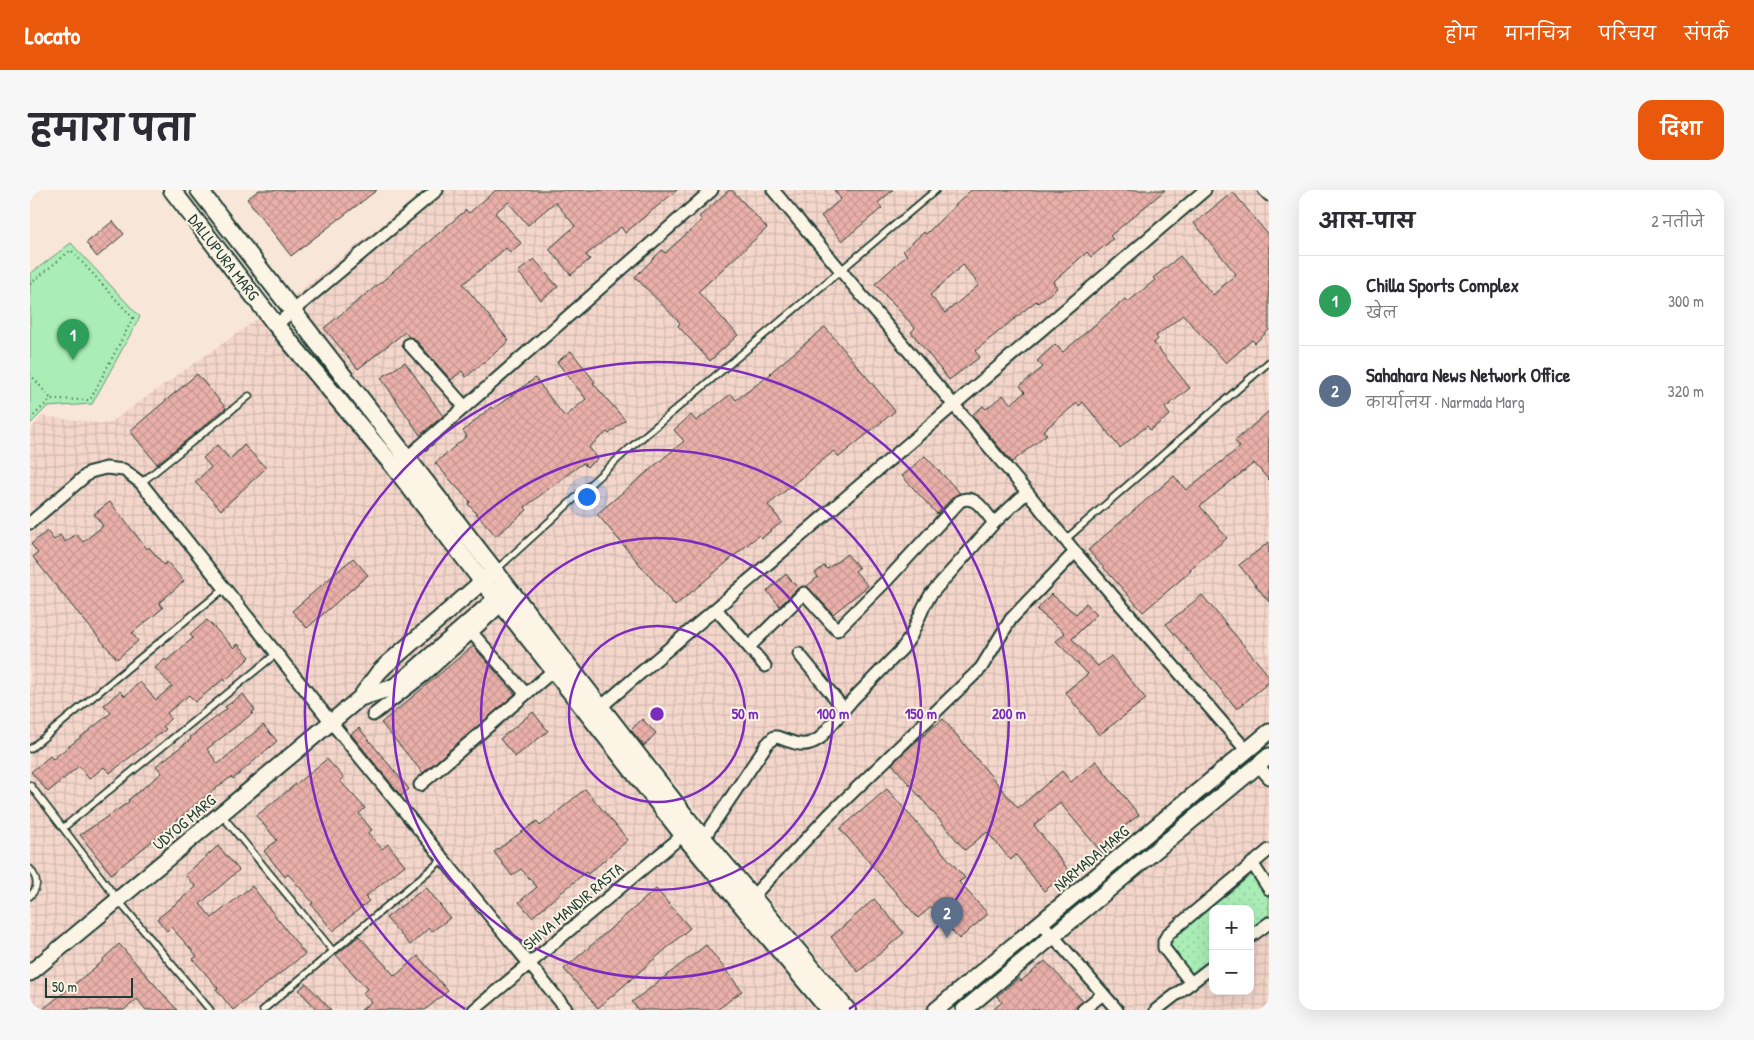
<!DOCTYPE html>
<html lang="hi">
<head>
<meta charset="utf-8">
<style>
	:root { --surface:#fff; --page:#f7f7f7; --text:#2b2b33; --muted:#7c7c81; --line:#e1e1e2; --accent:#ea580c }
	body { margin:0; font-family:"Patrick Hand","Playpen Sans Deva",sans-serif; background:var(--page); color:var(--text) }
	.controls { position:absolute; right:15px; bottom:15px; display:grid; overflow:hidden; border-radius:10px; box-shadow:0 5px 20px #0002 }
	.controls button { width:45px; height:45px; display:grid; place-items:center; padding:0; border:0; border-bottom:1px solid var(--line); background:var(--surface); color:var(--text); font:25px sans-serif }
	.scale { position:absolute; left:15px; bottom:12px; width:88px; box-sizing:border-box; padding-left:5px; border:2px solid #1f3d34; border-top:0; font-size:14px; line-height:18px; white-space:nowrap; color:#1f3d34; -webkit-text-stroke:4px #fcf5e5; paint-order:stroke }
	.you { position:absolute; left:556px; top:306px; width:18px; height:18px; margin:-12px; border:4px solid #fff; border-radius:50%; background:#1a73e8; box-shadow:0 0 0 8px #1a73e833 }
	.badge { display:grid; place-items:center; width:32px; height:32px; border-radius:50%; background:var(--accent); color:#fff; font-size:16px; font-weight:700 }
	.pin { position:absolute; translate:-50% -41px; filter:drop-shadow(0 1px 2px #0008) }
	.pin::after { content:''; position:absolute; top:26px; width:18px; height:15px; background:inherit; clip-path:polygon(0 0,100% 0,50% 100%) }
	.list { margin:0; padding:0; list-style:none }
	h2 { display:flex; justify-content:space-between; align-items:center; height:65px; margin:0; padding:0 20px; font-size:21px }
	h2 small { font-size:16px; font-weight:400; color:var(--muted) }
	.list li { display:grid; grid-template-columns:32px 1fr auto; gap:15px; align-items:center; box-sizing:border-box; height:90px; padding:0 20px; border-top:1px solid var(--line) }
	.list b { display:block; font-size:19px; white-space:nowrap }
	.list p { margin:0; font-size:16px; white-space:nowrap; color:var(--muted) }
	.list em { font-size:16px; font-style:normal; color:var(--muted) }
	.map { position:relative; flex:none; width:1239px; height:820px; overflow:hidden; border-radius:15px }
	header { display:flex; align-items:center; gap:30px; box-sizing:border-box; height:70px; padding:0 25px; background:var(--accent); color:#fff }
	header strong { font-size:24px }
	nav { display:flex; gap:28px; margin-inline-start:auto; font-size:18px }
	.intro { display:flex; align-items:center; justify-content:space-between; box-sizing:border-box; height:120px; padding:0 30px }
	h1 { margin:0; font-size:35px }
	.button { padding:12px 22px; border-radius:15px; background:var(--accent); color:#fff; font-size:18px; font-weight:700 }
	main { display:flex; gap:30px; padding:0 30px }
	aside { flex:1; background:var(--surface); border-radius:15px; box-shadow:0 5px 20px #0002 }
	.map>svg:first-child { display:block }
	.industrial { fill:url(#industrial-grid); fill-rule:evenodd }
	.green { fill:url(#green-dots); stroke:#649575 }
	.pitch { fill:#aaedb6; stroke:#649575 }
	.building { fill:url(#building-cross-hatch); stroke:#1f3d34; fill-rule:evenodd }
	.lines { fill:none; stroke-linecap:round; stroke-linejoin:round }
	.service-casing { stroke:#1f3d34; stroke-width:9 }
	.minor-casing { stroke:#1f3d34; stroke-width:15 }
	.tertiary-casing { stroke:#1f3d34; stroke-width:19 }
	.secondary-casing { stroke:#1f3d34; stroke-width:20 }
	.path { stroke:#1f3d34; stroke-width:2; stroke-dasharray:1 4; stroke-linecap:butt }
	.service { stroke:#fcf5e5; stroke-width:5.5 }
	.minor { stroke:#fcf5e5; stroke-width:11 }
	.tertiary { stroke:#fcf5e5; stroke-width:15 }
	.secondary { stroke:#fcf5e5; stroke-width:16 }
	.ring { fill:none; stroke:#7b2cbf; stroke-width:2.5 }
	.labels { text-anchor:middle; stroke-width:4; stroke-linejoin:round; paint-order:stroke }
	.street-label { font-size:16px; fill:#1f3d34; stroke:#fcf5e5 }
	.centre { fill:#7b2cbf; stroke:#fcf5e5; stroke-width:2.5 }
	.ring-label { font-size:15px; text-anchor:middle; font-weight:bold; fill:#7b2cbf; stroke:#fcf5e5; stroke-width:4; stroke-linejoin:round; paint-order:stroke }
</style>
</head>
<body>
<header>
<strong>Locato</strong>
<nav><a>होम</a><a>मानचित्र</a><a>परिचय</a><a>संपर्क</a></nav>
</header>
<div class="intro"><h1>हमारा पता</h1><a class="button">दिशा</a></div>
<main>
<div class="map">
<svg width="1239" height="820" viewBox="0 0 1239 820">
	<defs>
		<pattern id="industrial-grid" width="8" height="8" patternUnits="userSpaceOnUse" patternTransform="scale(1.25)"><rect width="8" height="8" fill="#f4d6cb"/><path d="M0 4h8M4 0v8" fill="none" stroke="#d1b9af"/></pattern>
		<pattern id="green-dots" width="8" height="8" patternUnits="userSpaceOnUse" patternTransform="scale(1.25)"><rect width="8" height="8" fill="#aaedb6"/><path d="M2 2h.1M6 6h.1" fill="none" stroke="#92cc9d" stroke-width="1.8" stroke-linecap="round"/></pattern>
		<pattern id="building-cross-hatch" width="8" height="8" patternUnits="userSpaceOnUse" patternTransform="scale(1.25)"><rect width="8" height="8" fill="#eaafa9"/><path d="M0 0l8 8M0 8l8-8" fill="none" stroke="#c89792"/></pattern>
	</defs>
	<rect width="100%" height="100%" fill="#f8e7d9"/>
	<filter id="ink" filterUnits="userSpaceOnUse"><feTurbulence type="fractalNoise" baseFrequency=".02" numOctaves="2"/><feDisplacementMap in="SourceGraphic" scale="10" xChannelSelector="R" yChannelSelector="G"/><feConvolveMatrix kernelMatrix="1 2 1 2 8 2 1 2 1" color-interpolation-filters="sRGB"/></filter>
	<g filter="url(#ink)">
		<!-- industrial -->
		<path class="industrial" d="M395,0H1239V820H831L742,713L596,533L263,107ZM1183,719H1220V801H1183Z
			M233,125L784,820H0V241L11,226L78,234Z"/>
		<!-- green -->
		<path class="green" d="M1221,685L1239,707V724L1220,740V719H1183V770L1162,787L1136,754Z"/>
		<!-- pitch -->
		<path class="pitch" d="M41,53L110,127L62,214L17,217L0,234V84Z"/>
		<!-- building -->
		<path class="building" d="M229,0H347L261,66L217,9Z
			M466,0H647L595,43L591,37L556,65L560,69L541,85L519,59L545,36L525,12L498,35L478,12L465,23L491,53L480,63L476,58L433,94L479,151L436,187L432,181L421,190L385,149L379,147L375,142L328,179L294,138L355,89L436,20L439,23Z
			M699,0H702L737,38L668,102L708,145L680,171L648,136L650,133L605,87L632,60L635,63L672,30L669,27Z
			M804,0H863L848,13L852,18L812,51L791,26L811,9Z
			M941,0H1135L1080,46L1083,49L1061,67L1057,62L1023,92L1027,98L1008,113L1006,111L945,161L950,167L919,190L881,142L885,138L845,94L877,65L873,61L894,42L896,44ZM933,75L949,95L915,123L900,105Z
			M1203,2L1239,46V140L1225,153L1222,150L1196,173L1153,125L1126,146L1128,149L1124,153L1160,198L1135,218L1140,225L1120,240L1117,236L1090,258L1053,212L1049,216L1047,213L1013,241L1017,244L982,272L942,225L953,216L956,219L973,205L981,214L995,202L990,196L1013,177L1007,171L1025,154L1033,162L1095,109L1098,112L1125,90L1123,88L1150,66L1183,105L1206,84L1164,33Z
			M83,31L94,44L67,67L56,53Z
			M504,69L528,97L511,110L488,82Z
			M795,137L865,221L809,267L804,261L738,315L752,332L732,348L729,345L645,416L567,324L654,251L644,240L661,225L666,231L701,204L706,210L741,184L740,183Z
			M541,161L565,192L563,193L595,230L579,244L577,242L559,257L568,269L557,277L553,273L525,294L495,317L497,320L466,346L438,314L440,312L405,273L437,246L433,241L461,217L463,219L505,188L535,227L556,209L527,172Z
			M375,172L413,226L390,245L351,188Z
			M167,184L196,218L127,274L100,241Z
			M1239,221V290L1224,273L1170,316L1197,348L1160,379L1161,381L1113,422L1058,360L1144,286L1156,300L1210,257L1205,251Z
			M187,255L200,269L214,255L236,278L191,320L165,292L181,277L173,268Z
			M895,266L930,303L924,306L907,324L872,286Z
			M80,312L117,359L119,357L134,375L137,372L154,391L129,413L133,418L102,443L108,451L87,469L38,411L3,367L8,363L1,354L17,341L24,350L30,345L35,352L46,344L53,352L73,336L64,324Z
			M1239,352V412L1209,375Z
			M817,364L829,378L825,381L838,396L803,424L777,396L788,387L785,383L794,376L797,379Z
			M323,368L338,385L277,438L262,421Z
			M756,384L768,398L750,416L737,401Z
			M1021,404L1046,424L1056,413L1067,424L1042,449L1068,476L1081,466L1116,509L1069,545L1035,502L1058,484L1026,451L1035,443L1007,420Z
			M1172,405L1239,486V492L1207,519L1136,434Z
			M177,430L204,458L208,454L220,467L195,491L194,489L165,512L159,505L137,523L141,528L133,536L136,539L80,583L74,577L59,589L49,576L18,602L1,582L20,566L23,569L81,523L74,515L90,501L95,506L110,492L126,510L142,496L125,478L135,469L136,471L163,448L160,445Z
			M443,456L485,504L393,583L351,533Z
			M213,504L225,520L222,522L223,523L177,559L188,574L233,535L247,551L203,589L201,587L166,614L121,652L81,684L50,645L99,612L98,610L132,583L126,576L161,549L160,547L197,519L195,517Z
			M503,522L518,541L485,567L470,549Z
			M612,529L626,543L614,556L601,540Z
			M913,529L988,618L1032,581L1041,592L1066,571L1109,625L1091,639L1096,645L1073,664L1030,613L1004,635L1039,681L1014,701L986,665L981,670L957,642L935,660L862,574L882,555Z
			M329,538L379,599L371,606L321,544Z
			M297,569L314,588L310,591L335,618L329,624L342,640L338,643L352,659L358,654L375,675L335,707L339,711L303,741L281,714L283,713L258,684L255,687L234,661L247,650L226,626Z
			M555,599L598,650L558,684L556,682L502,727L489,712L507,697L491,679L482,686L464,662L507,631L510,636Z
			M857,599L935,688L929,692L958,724L929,749L901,717L888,728L810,639Z
			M188,656L209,680L170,714L182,728L222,696L275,764L203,820L186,799L188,798L163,769L167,766L141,737L137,741L127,729L166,697L155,685Z
			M396,697L420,728L401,742L399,738L380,755L356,728Z
			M626,699L660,738L568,818L534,779Z
			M844,709L874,743L828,782L801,747Z
			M329,746L365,786L388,766L418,801L395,820H331L341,812L333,803L337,799L306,765Z
			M89,754L147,820H116L107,809L94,820H12L73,771L72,770Z
			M676,755L712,801L687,820H608L602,812Z
			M1015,771L1053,811L1042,820H963L972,812L967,806L989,788L991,791Z
			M276,793L301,820H287L269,800Z"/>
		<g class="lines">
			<!-- service casing -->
			<g class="service-casing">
				<path id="service" d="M111,293L219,206
					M1036,349L1239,172
					M466,380L600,258L906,0
					M0,559L195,398
					M0,595L88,710L180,820
					M191,624L303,761
					M33,638L247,463
					M0,679C8,689 9,697 0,706
					M233,820L413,669"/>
			</g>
			<!-- minor casing -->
			<g class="minor-casing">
				<path id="minor" d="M743,0L997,302L1045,362L1217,561
					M1234,0L1239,5
					M246,135L407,0
					M379,154L435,217
					M372,272L682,0
					M0,333L60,282L76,278L94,280L111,293L301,532L537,820
					M686,419L735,476
					M442,443L496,504
					M719,457L774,403L807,440L858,389L930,311C945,303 955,322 964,333
					M769,464L814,519
					M566,521L1175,0
					M343,525L395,485L472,415
					M1228,575L1239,588
					M390,595L524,480
					M673,649L737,554L744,547H747C764,552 773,560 790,548L823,509L872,459L881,446L894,416L901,404L964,333L997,302
					M1222,673L1239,699
					M722,707L798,626L951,478L981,429L1045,362
					M1011,732L1087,820
					M1220,747L1239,733
					M1161,793L1134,758V751L1138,744L1239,660
					M444,820L659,640
					M1053,820L1073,804
					M1126,820L1183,776"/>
			</g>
			<!-- tertiary casing -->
			<g class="tertiary-casing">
				<path id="tertiary" d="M330,508L361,498L372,491L476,400
					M0,783L330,508L348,483L356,475L461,384
					M906,820L1239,542
					M934,820L1239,566"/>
			</g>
			<!-- secondary casing -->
			<g class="secondary-casing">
				<path id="secondary" d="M142,0L246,135L365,278L452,391L477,421L650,641L799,820
					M169,0L663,636L817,820"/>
			</g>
			<!-- path -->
			<path class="path" d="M0,94L41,60L103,128L60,210L21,209L0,229
				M0,184L21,209"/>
			<!-- service -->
			<use href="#service" class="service"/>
			<!-- minor -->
			<use href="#minor" class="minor"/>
			<!-- tertiary -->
			<use href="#tertiary" class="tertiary"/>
			<!-- secondary -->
			<use href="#secondary" class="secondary"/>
		</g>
	</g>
	<!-- distance rings -->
	<g class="ring">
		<circle cx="627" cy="524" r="88"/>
		<circle cx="627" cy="524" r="176"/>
		<circle cx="627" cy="524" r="264"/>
		<path d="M435 819A352 352 0 1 1 819 819"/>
	</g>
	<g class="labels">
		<!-- street labels -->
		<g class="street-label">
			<text transform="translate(194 67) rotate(52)" y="6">DALLUPURA MARG</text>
			<text transform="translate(154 632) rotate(-40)" y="6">UDYOG MARG</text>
			<text transform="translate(1061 668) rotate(-40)" y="6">NARMADA MARG</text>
			<text transform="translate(543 716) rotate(-40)" y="6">SHIVA MANDIR RASTA</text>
		</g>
	</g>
	<circle cx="627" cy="524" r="8" class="centre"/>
	<g class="ring-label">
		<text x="715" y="529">50 m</text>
		<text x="803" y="529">100 m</text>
		<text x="891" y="529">150 m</text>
		<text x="979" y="529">200 m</text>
	</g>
</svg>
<div class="controls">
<button>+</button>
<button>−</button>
</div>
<div class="scale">50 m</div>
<div class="you"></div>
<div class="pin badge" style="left:43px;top:170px;background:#2e9e5b">1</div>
<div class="pin badge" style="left:917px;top:748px;background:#5c6f8a">2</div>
</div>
<aside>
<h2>आस-पास<small>2 नतीजे</small></h2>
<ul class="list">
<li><span class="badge" style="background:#2e9e5b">1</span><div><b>Chilla Sports Complex</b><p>खेल</p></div><em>300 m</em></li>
<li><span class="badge" style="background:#5c6f8a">2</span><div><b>Sahahara News Network Office</b><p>कार्यालय · Narmada Marg</p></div><em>320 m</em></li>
</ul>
</aside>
</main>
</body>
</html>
